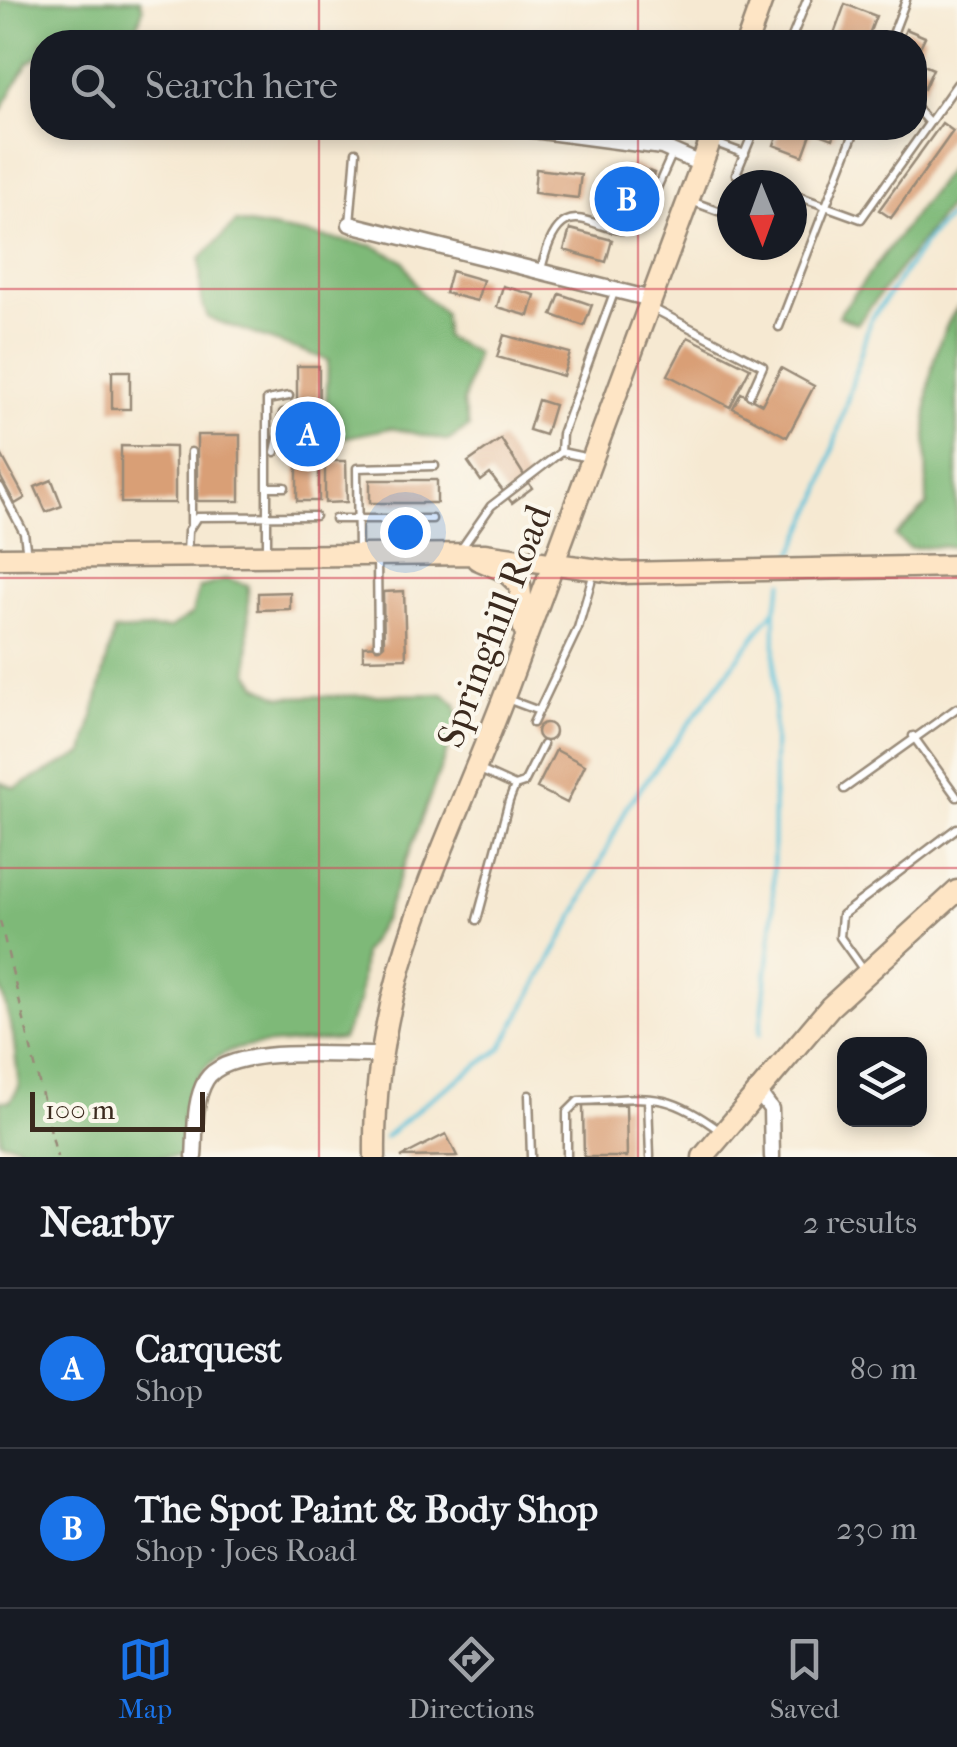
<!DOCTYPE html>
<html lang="en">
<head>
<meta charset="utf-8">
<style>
	:root { --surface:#171b24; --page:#242831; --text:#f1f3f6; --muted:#9ea1a6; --line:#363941; --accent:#1a73e8 }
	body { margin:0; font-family:"IM FELL French Canon",serif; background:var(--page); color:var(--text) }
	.controls { position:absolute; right:30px; bottom:30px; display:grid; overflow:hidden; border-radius:20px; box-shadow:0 5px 15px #0003 }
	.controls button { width:90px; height:90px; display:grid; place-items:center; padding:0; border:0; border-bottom:2px solid var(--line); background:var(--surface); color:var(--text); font:50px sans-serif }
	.compass { position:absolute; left:717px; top:170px; width:90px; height:90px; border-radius:50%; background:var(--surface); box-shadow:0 5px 15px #0003; rotate:179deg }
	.scale { position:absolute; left:30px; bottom:25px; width:175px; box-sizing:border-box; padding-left:10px; border:5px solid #3b2a1e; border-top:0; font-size:28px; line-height:35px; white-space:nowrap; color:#3b2a1e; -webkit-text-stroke:8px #fbf7ec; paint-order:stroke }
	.you { position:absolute; left:405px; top:532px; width:35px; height:35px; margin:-25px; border:8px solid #fff; border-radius:50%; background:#1a73e8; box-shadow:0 0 0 15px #1a73e833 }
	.badge { display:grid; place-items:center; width:65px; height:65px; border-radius:50%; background:var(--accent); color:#fff; font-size:32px; font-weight:700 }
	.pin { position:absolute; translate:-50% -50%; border:5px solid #fff; box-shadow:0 2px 10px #0006 }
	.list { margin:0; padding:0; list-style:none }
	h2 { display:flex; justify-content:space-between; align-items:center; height:130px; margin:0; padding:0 40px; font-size:42px }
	h2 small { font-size:32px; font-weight:400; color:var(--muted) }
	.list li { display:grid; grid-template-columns:65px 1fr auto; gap:30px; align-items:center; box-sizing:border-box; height:160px; padding:0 40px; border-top:2px solid var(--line) }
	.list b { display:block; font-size:38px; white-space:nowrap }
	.list p { margin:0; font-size:32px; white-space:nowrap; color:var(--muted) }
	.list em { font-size:32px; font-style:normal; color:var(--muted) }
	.icon { flex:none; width:55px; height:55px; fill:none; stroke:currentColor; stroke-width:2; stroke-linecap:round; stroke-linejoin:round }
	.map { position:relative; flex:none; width:957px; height:1157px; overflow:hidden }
	.search { position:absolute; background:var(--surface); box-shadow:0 5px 15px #0003; left:30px; right:30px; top:30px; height:110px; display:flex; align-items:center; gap:25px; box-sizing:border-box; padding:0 35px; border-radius:40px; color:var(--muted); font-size:38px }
	.sheet { height:450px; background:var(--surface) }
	nav { display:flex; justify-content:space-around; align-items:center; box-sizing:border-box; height:140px; border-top:2px solid var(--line); background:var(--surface); font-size:28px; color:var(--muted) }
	nav a { display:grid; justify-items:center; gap:5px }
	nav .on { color:var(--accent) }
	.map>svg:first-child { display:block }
	.forest { fill:#7eb978; stroke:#5c724b; stroke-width:2.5 }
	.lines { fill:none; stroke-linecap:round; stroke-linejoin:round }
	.stream { stroke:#5cc1d9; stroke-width:4 }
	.building { fill:#d99f76 }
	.service-casing { stroke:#988a78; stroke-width:11 }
	.minor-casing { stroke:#988a78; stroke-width:19 }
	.secondary-casing { stroke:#988a78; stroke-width:25 }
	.path { stroke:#988a78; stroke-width:2.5; stroke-dasharray:8 8; stroke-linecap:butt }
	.service { stroke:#fff; stroke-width:6 }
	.minor { stroke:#fff; stroke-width:14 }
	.secondary { stroke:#fee5c5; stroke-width:20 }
	.grid { fill:none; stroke:#d1495b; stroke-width:2.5; stroke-opacity:0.55 }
	.labels { text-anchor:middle; stroke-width:8; stroke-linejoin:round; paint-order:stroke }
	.street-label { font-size:38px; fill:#3b2a1e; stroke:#fbf7ec }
</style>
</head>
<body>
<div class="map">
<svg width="957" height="1157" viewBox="0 0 957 1157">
	<rect width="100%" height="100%" fill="#fbf7ec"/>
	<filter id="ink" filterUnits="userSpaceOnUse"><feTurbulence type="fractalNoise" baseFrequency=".01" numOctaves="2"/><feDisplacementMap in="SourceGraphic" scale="20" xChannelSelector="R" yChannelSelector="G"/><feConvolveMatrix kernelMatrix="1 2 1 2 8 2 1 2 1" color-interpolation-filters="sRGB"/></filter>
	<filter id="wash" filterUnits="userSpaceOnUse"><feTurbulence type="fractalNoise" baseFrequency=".0048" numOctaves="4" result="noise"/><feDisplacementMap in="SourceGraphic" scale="40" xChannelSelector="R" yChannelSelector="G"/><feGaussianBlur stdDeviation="2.25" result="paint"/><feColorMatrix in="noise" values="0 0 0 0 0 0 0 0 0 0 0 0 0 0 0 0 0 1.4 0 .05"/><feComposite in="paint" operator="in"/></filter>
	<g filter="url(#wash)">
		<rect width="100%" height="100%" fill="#f6e9d2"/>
		<!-- forest -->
		<path class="forest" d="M0,0H140L143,8L137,28L42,42V54L28,63L0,112Z
			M957,158V195L857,324L838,316Z
			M236,222L374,246L404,261L420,292L444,313L445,337L476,353L463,404L469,427L448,441L391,428L337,439L325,432L328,360L208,318L201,300L200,259Z
			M957,308V546L909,548L895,536L927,505C927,441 918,363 957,308Z
			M227,579L248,585L249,672L258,686L281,697L444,694L456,705L459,719L384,919L363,953L359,1002L342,1039C236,1050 189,1027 182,1157H26L17,1145L0,1141V1101H10L19,1087L13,1035L0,985V782L15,788L84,753L114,631L170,628L192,614L199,588Z"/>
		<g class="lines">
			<!-- stream -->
			<path class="stream" d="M790,559L819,497L870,321L928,238L957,208
				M760,1034L773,919L775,609
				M385,1137L429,1100L501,1049L576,913L628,805L775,609L783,582"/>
		</g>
		<g id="blocks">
			<!-- building -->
			<path class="building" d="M845,4L876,16L866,42H831Z
				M906,29L925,37L915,57L914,42H901Z
				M919,63L933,69L924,89L914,85Z
				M942,123L953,131L891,218L879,210Z
				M780,128H837L833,139L812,131L803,156L774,145Z
				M630,164L654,173L635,223L612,215Z
				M536,169L581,174L578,198L534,193Z
				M570,229L612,240L606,262L564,250Z
				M451,271L483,280L477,301L445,293Z
				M503,286L535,295L529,316L497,307Z
				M560,294L592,305L584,326L552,315Z
				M504,335L570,353L563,376L497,357Z
				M688,337L750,368L730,407L668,375Z
				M297,366H319V501H297Z
				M781,368L814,386L787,437L733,408L741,393L762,404Z
				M112,371H130V409H112Z
				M538,400L554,405L545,435L529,430Z
				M197,435H240V501H197Z
				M501,439L532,488L512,503L490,474L481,481L468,462Z
				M121,446L175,447V503H121Z
				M0,452L25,498L15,504L0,476Z
				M325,461H346L347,502L325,503Z
				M52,480L62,506L46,512L35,487Z
				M370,480H437V503H370Z
				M404,591L406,658L363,659V646L384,645L383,592Z
				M290,592V609L258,610V593Z
				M537 732a9 9 0 1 1 18 0a9 9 0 1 1-18 0Z
				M556,750L585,765L567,803L537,788Z
				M583,1105H626L627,1157H584Z
				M446,1134L457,1156L401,1157Z"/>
		</g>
	</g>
	<g filter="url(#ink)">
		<use href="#blocks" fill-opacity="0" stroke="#988a78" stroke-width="2.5"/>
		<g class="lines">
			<!-- service casing -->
			<g class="service-casing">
				<path id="service" d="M790,42L807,0
					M890,42L906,0
					M914,106L929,123
					M755,128L736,174L766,185
					M713,142L745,154
					M792,194L861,219L957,84
					M691,201L732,216
					M350,224L356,152
					M541,270C563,174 600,247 640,226L673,152
					M654,309L763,366L750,395
					M779,327L856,128
					M191,452V526
					M275,452L283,413
					M561,452L589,458
					M0,487L24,533L27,555
					M267,487H285
					M335,519H432
					M415,519L419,549
					M461,549L491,506L561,452L562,434L615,290
					M267,551V400L289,396
					M358,554L357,468L435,466
					M187,555L188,531L197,517L315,516
					M377,560L378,644
					M507,699L539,711
					M533,723L578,628L594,572
					M913,736L957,797
					M480,770L515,786
					M844,789L957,708
					M477,920L509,801L515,786L524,783L543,745
					M865,972L840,937L842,915L957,828
					M529,1095L531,1157
					M648,1099L650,1157
					M567,1157V1112L578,1101C646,1099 663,1088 720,1131"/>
			</g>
			<!-- minor casing -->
			<g class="minor-casing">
				<path id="minor" d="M518,128L662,147L701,164
					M350,224L651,299
					M756,1089L771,1109L772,1157
					M194,1157C196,1132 193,1102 206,1080C228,1044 340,1056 379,1055"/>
			</g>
			<!-- secondary casing -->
			<g class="secondary-casing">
				<path id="secondary" d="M747,42L762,0
					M0,558L484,554L621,573L957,566
					M477,559L505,571L520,585L524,629
					M375,1157C372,971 448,849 510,681C580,497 646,312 715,128
					M703,1157L830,1007L957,891"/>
			</g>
			<!-- path -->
			<path class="path" d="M0,921L57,1157"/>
			<!-- service -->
			<use href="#service" class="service"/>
			<!-- minor -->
			<use href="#minor" class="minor"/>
			<!-- secondary -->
			<use href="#secondary" class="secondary"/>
		</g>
	</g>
	<!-- grid -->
	<path class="grid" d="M319,0V42M638,0V42M319,128V1157M638,128V1157M0,289H957M0,578H957M0,868H957"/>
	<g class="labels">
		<!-- street labels -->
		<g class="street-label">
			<text transform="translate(494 626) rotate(-69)" y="13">Springhill Road</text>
		</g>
	</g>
</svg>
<div class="controls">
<button><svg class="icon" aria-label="layers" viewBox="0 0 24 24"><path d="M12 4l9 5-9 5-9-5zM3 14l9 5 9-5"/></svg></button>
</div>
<svg class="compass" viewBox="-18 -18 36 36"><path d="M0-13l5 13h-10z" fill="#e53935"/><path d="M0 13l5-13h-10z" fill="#9ea1a6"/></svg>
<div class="scale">100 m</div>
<div class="you"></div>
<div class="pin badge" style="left:308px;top:434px">A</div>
<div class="pin badge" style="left:627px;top:199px">B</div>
<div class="search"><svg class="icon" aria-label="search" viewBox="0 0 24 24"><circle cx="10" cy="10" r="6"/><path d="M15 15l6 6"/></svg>Search here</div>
</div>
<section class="sheet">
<h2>Nearby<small>2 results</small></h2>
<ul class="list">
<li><span class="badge">A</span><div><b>Carquest</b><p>Shop</p></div><em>80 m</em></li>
<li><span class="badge">B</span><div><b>The Spot Paint &amp; Body Shop</b><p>Shop · Joes Road</p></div><em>230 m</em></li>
</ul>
</section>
<nav>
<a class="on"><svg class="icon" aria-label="map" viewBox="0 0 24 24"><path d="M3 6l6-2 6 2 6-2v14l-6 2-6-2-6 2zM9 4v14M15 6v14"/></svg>Map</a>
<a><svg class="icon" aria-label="directions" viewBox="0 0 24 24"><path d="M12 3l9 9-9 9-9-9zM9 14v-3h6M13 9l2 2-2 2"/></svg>Directions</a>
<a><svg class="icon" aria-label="saved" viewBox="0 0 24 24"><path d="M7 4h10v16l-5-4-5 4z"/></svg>Saved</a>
</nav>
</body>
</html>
